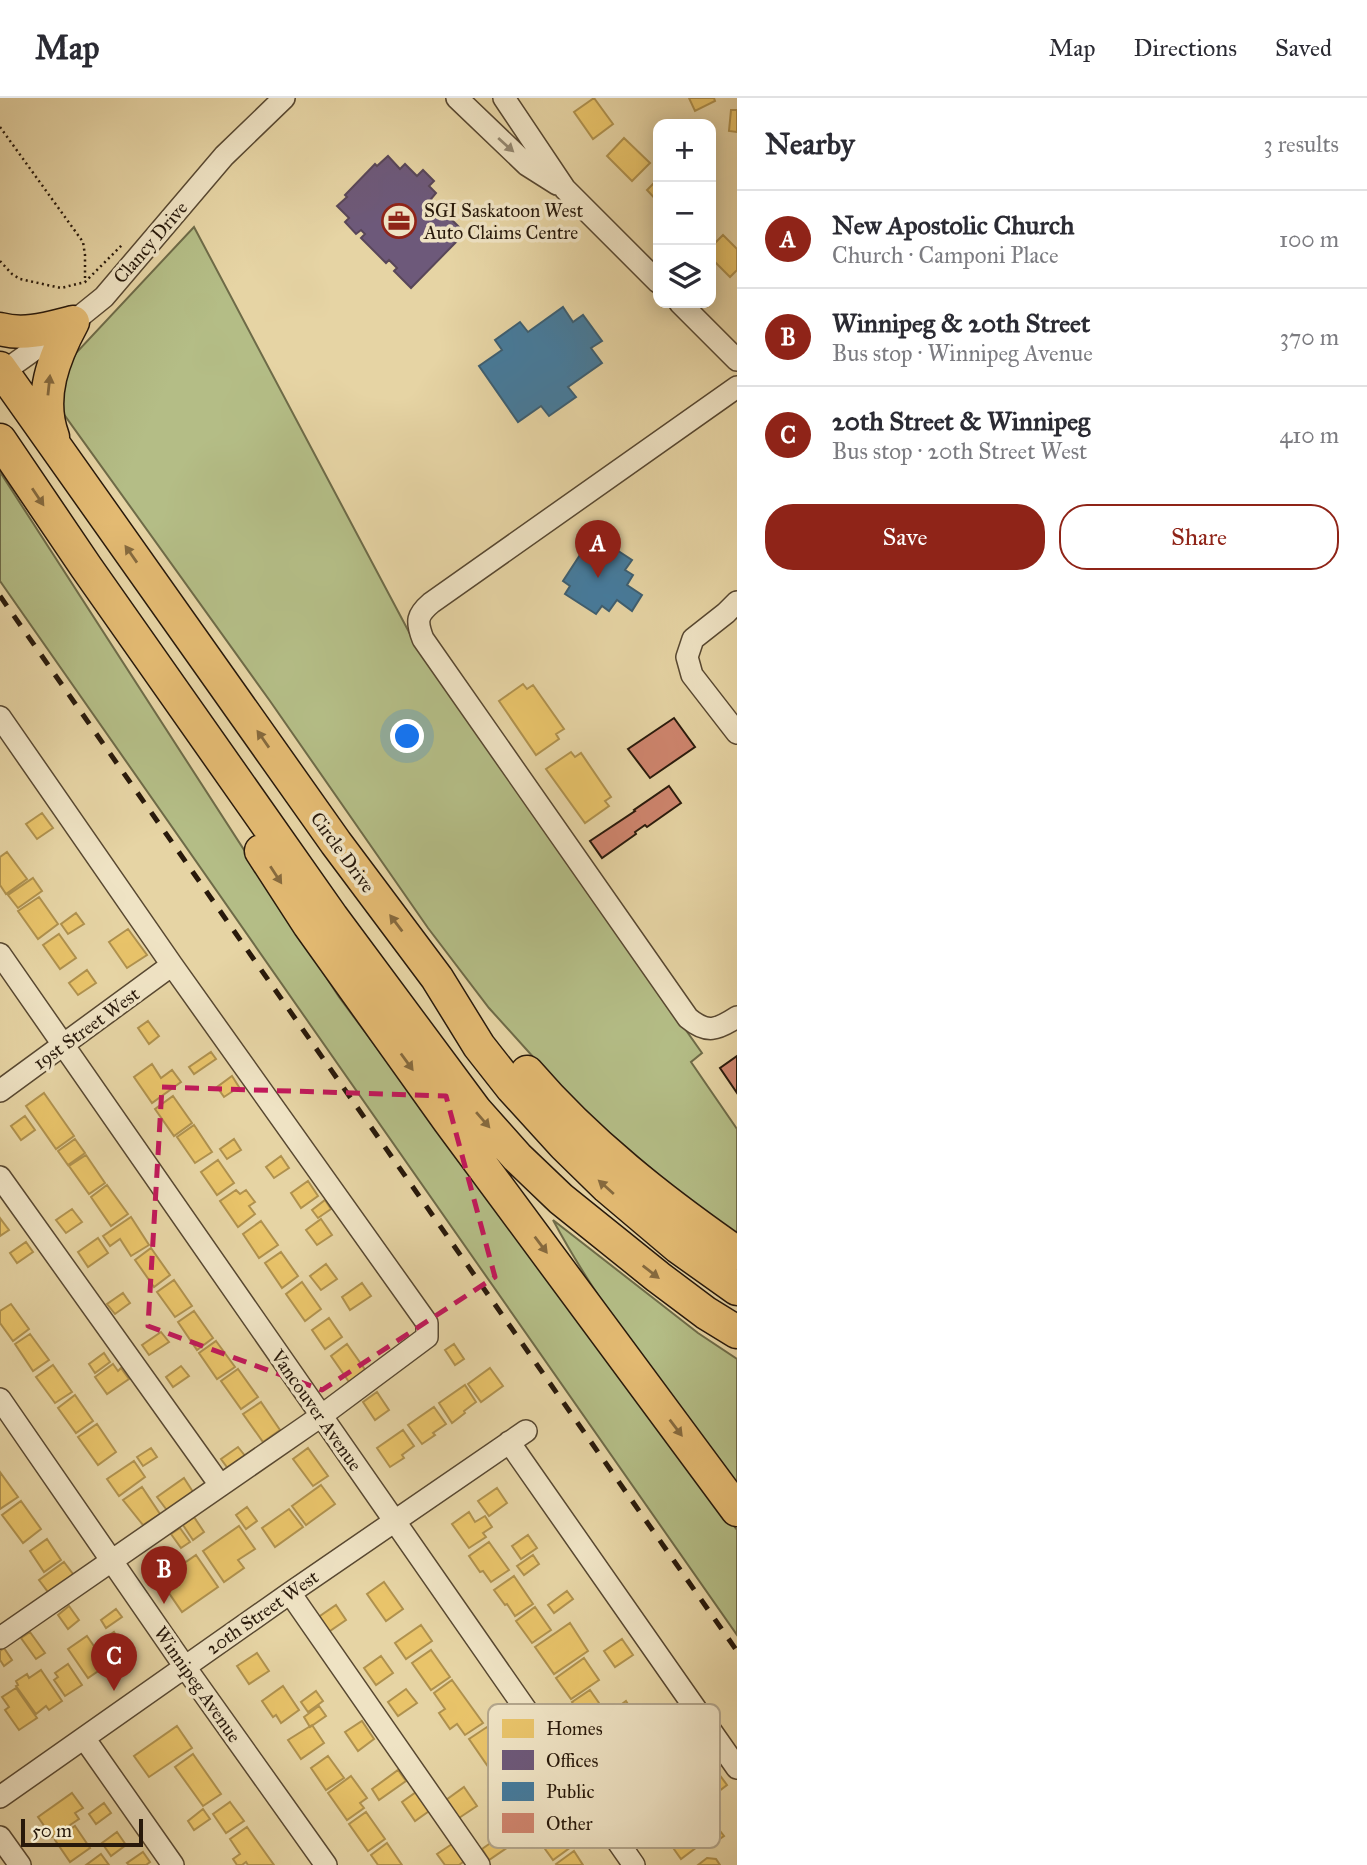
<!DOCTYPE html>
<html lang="en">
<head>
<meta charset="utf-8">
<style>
	:root { --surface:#fff; --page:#f2f2f3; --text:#2b2b33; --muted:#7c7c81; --line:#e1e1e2; --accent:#8f2418 }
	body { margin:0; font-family:"IM FELL Great Primer",serif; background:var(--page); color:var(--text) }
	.controls { position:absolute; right:21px; top:21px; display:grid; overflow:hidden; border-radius:14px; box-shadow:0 4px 18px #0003 }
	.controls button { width:63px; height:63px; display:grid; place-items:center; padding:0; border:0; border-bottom:2px solid var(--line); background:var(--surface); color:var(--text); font:35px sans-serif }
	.scale { position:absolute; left:21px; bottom:18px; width:122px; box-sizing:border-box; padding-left:7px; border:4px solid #28190b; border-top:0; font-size:19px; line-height:24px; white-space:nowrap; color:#28190b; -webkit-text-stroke:5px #efe3c4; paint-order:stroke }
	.you { position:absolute; left:408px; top:639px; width:24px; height:24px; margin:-18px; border:5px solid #fff; border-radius:50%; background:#1a73e8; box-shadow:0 0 0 10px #1a73e833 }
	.badge { display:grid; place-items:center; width:46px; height:46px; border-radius:50%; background:var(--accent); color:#fff; font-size:23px; font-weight:700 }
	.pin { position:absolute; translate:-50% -58px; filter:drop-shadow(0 2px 4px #0008) }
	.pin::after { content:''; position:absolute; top:37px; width:24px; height:21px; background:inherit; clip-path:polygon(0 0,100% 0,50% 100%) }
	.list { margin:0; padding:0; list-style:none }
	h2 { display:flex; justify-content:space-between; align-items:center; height:91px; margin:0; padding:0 28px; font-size:30px }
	h2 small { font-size:23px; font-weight:400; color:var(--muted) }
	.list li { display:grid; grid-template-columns:46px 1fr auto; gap:21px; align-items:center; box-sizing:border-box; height:98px; padding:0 28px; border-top:2px solid var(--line) }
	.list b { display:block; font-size:26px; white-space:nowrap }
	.list p { margin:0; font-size:23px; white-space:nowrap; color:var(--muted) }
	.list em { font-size:23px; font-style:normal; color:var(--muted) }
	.actions { display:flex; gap:14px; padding:21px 28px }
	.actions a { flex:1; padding:16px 0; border:2px solid var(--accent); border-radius:28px; text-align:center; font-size:24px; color:var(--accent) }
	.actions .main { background:var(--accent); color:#fff }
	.icon { flex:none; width:38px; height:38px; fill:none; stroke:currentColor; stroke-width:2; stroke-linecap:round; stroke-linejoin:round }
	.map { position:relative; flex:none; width:737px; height:1767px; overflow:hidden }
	header { display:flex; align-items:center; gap:42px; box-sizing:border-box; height:98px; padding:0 35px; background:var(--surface); border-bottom:2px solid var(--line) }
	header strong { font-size:33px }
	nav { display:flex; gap:38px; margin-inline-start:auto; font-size:24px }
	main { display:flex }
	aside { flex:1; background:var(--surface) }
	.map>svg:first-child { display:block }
	.green { fill:#b4bd86; stroke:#6e6b48; stroke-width:2 }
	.homes { fill:#e9c46a; stroke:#af914e; stroke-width:2 }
	.offices { fill:#6d597a; stroke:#584659; stroke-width:2 }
	.public { fill:#457b9d; stroke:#3c5e71; stroke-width:2 }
	.building { fill:#cf856e; stroke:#28190b; stroke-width:2 }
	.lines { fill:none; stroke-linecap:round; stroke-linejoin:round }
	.minor-casing { stroke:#584831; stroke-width:24 }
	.highway-casing { stroke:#28190b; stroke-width:35 }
	.path { stroke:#28190b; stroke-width:2.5; stroke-dasharray:2 3.5; stroke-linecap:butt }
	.minor { stroke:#efe3c4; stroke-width:21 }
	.highway { stroke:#e3ba72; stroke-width:32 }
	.rail { stroke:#28190b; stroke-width:5; stroke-dasharray:12 12; stroke-linecap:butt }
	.oneway { fill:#958871 }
	.oneway2 { fill:#866a3e }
	.marked { fill:none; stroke:#c2185b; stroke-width:5; stroke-dasharray:14 9; stroke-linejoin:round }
	.labels { text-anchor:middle; stroke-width:7; stroke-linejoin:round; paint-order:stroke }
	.poi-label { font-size:19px; fill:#28190b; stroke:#efe3c4; text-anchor:start }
	.street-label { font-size:19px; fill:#28190b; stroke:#efe3c4 }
	.key { fill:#efe3c4; stroke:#b3a68c; stroke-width:2 }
	.key-label { font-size:19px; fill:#28190b }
</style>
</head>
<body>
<header>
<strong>Map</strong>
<nav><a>Map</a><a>Directions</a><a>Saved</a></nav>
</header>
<main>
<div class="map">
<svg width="737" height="1767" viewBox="0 0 737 1767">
	<rect width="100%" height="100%" fill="#e6d4a4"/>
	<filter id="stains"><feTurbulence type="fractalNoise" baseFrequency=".00286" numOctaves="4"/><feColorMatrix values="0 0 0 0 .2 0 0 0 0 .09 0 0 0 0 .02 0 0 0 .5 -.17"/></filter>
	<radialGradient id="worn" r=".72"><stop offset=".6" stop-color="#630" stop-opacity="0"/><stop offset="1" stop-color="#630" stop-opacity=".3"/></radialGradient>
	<!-- green -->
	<path class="green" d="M194,129L418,551L702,955L691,964L737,1031V1139L701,1113L591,1019L544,971L489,910L428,830L270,603L63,315C59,288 63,279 76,255Z
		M0,374L339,899L737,1432V1537L0,483Z
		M553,1122L698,1235L737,1261V1389C674,1302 604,1217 553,1122Z"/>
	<!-- homes -->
	<path class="homes" d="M594,0L613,26L593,41L574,14Z
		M689,0H714L715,3L695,13Z
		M731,12H737V34L729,33Z
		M624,40L650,65L632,83L607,58Z
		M658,81V104L647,92Z
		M723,137L737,151V172L730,179L711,160V149Z
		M523,586L527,591L533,587L564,631L556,636L559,641L536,657L499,603Z
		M571,654L575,659L581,655L611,699L605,703L609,708L585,725L546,671Z
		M42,715L53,730L37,741L26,726Z
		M7,754L27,781L6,796L0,787V759Z
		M33,780L42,793L18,810L8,797Z
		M39,799L58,826L38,841L18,813Z
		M76,815L84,826L68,836L61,826Z
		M128,831L147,857L127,870L109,844Z
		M59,836L76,860L60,871L43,847Z
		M87,872L96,885L78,897L69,885Z
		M148,923L159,938L149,946L138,930Z
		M211,954L216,961L194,976L189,969Z
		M152,966L161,980L172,972L181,984L152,1005L134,979Z
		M232,978L239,989L224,999L217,989Z
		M44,995L74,1038L56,1051L26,1008Z
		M173,998L192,1025L174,1038L155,1011Z
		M25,1018L35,1032L21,1042L11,1028Z
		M194,1027L212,1054L195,1065L177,1039Z
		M75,1041L85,1055L68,1067L58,1053Z
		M234,1041L241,1052L227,1061L220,1051Z
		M86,1057L105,1085L89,1096L69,1068Z
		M281,1058L289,1070L274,1080L266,1069Z
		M218,1062L234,1085L217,1097L201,1074Z
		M308,1083L318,1098L301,1110L291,1095Z
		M107,1087L128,1116L111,1128L91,1099Z
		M236,1092L240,1096L246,1092L255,1104L249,1108L255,1116L238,1129L220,1103Z
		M325,1102L331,1111L318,1120L312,1112Z
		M72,1111L82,1124L66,1135L56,1122Z
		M131,1119L149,1147L131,1158L120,1141L110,1148L103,1138Z
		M0,1120L9,1132L0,1138Z
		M321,1121L332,1137L317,1147L306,1132Z
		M261,1123L278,1147L259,1160L243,1136Z
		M98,1140L108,1155L88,1169L78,1154Z
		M26,1144L33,1154L17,1165L10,1155Z
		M151,1150L170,1177L154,1189L135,1162Z
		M281,1154L298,1178L282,1190L265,1165Z
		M326,1166L337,1181L321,1192L310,1178Z
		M174,1182L192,1208L175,1219L157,1194Z
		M302,1184L321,1211L305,1223L286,1196Z
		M362,1185L371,1198L350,1212L342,1199Z
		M123,1195L130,1205L115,1216L107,1206Z
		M11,1206L29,1231L13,1243L0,1225V1213Z
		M194,1213L213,1240L197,1252L178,1224Z
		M329,1220L342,1239L325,1251L312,1232Z
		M161,1234L169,1244L149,1257L142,1247Z
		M30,1236L49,1262L33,1273L15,1246Z
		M216,1243L235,1269L217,1281L199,1255Z
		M347,1246L366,1273L349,1284L331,1258Z
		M454,1246L464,1261L455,1267L445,1252Z
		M104,1255L110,1264L95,1275L89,1266Z
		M113,1266L118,1273L121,1270L129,1281L107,1296L95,1279Z
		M53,1267L72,1294L55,1305L36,1279Z
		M181,1268L189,1278L173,1289L166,1279Z
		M490,1270L503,1288L481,1304L468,1286Z
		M238,1271L258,1299L241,1311L221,1283Z
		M465,1287L476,1304L464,1313L465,1315L452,1325L439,1305Z
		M377,1294L389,1312L375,1322L363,1304Z
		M75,1297L93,1323L76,1335L58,1310Z
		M261,1304L280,1332L263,1344L243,1316Z
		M434,1309L446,1326L433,1335L435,1337L422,1346L408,1327Z
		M97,1326L116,1354L98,1367L78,1339Z
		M403,1332L414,1348L402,1357L404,1360L390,1369L377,1350Z
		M238,1349L246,1359L229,1372L221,1361Z
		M151,1350L157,1359L143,1368L137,1359Z
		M308,1350L328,1378L313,1388L293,1361Z
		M134,1363L145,1379L119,1398L107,1381Z
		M0,1374L18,1399L0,1411Z
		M184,1380L195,1397L169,1415L157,1399Z
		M321,1387L335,1406L306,1427L292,1408Z
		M142,1389L160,1416L143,1427L123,1402Z
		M497,1390L507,1405L489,1418L478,1403Z
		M21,1403L41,1431L23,1445L2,1417Z
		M247,1409L257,1423L246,1431L236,1417Z
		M289,1411L303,1429L275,1449L262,1430Z
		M469,1414L475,1424L485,1418L492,1429L483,1435L486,1439L469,1450L452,1426Z
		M194,1419L204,1434L193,1442L183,1427Z
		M239,1428L255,1451L238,1462L244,1470L224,1484L203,1453Z
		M180,1430L190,1444L181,1450L171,1436Z
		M528,1437L537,1450L521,1461L512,1448Z
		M47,1441L61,1462L44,1474L30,1453Z
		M489,1444L509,1472L491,1484L483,1473L480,1474L469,1458Z
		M196,1457L218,1489L182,1514L160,1482Z
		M533,1457L539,1466L524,1477L517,1468Z
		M64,1464L76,1480L51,1498L39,1482Z
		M514,1478L533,1506L515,1518L507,1506L505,1507L494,1492Z
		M384,1484L403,1511L386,1523L367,1496Z
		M567,1493L573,1501L554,1515L548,1507Z
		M336,1507L346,1522L327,1535L317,1520Z
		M69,1508L79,1522L68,1531L58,1517Z
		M535,1509L551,1532L532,1545L516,1523Z
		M116,1511L122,1519L106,1530L101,1522Z
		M570,1525L588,1553L554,1576L535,1549Z
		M421,1527L432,1543L406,1561L395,1545Z
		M30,1534L45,1555L36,1561L21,1540Z
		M114,1534L127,1553L111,1564L98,1545Z
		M87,1538L107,1567L88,1580L68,1551Z
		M622,1541L633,1557L615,1569L604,1553Z
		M4,1550L12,1562L4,1568L0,1562V1553Z
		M431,1552L450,1579L431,1592L412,1565Z
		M257,1555L269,1573L249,1586L237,1568Z
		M381,1558L393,1575L376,1587L364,1570Z
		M584,1560L599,1582L571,1601L556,1580Z
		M68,1566L82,1587L65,1598L54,1582L58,1579L55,1575Z
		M41,1572L62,1603L49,1612L46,1608L36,1616L16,1588L18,1587L16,1583L27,1576L29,1580Z
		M452,1582L483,1625L465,1637L457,1626L450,1631L439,1615L445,1611L434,1595Z
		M283,1588L299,1612L281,1625L276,1617L273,1619L262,1603Z
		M16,1590L37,1620L19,1632L5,1612L9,1609L2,1599Z
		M406,1591L417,1605L398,1618L388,1604Z
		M590,1592L608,1618L590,1631L572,1604Z
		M316,1593L323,1603L308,1614L301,1604Z
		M626,1603L633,1614L618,1625L611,1614Z
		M319,1608L326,1618L310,1629L304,1619Z
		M362,1623L374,1641L358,1653L345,1634Z
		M312,1627L324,1645L301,1661L288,1642Z
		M177,1628L192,1650L149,1679L134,1658Z
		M487,1629L507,1657L489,1670L469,1641Z
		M193,1656L221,1696L203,1708L175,1669Z
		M328,1658L344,1680L326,1692L311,1670Z
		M398,1672L406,1683L379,1702L372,1691Z
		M716,1672L727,1687L710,1700L699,1685Z
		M351,1678L367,1700L360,1705L364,1710L347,1722L328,1695Z
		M464,1689L477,1708L459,1720L446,1702Z
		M419,1692L432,1711L415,1723L402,1704Z
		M72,1695L83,1710L75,1715L79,1721L52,1739L38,1719Z
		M230,1704L244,1723L226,1735L213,1716Z
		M104,1705L111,1715L96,1726L89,1716Z
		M203,1711L210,1721L194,1732L188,1723Z
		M366,1714L385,1741L368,1753L349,1726Z
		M553,1724L571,1749L553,1762L535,1737Z
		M680,1725L697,1749L681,1761L664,1737Z
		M75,1728L90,1750L70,1764L55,1742Z
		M247,1729L274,1767H248L246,1764L242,1767H237L233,1761L240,1756L230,1741Z
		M717,1729L724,1738L708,1749L702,1740Z
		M512,1730L520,1741L489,1762L482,1751Z
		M117,1734L126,1747L111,1758L102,1745Z
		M455,1744L467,1761L459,1767H445L437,1756Z
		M387,1745L402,1767H378L371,1757Z
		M574,1753L583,1767H557L556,1766Z
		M143,1754L150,1764L146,1767H129L127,1765Z
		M101,1756L109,1767H86Z
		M707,1760L716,1761L720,1767H698Z"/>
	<!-- offices -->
	<path class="offices" d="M388,58L400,71L405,66L417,78L423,72L434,83L429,88L436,95L431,101L436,107L433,109L445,121L448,118L465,135L411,190L394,173L397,170L389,162L386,165L361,140L365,136L361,132L356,136L345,124L349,120L337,108L347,99L345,97L375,66L377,68Z"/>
	<!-- public -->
	<path class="public" d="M563,209L573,224L583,217L602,243L591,250L602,265L568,289L576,299L549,318L541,308L518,324L479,268L502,252L495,242L520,224L528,234Z
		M600,441L632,462L625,472L633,477L627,487L642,497L632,513L617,502L609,513L602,508L596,516L565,496L570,488L563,483L587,446L594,450Z"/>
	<!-- building -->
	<path class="building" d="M674,620L695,649L650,680L628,651Z
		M669,688L681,705L647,729L645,727L635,734L636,736L602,760L590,743L635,713L634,712Z
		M737,958V995L720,970Z"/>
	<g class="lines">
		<!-- minor casing -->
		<g class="minor-casing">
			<path id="minor" d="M457,0L527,67L557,86
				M504,0L565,91L658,184
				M680,205L737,262
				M3,274L73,224L104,199L224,58L284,0
				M737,289L431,505C417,517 416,523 423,541L688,920C707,936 717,932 737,919
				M737,504L726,515L693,541L687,559L692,577L737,635
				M0,619L172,867L427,1225V1239L321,1318L0,1540
				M0,856L634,1767
				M0,993L172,867
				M0,1079L220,1387
				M0,1301L185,1569L326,1767
				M509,1344L737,1670
				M290,1495L479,1767
				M84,1640L173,1767
				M0,1699L290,1495L526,1333
				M0,1739L20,1767"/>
		</g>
		<!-- highway casing -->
		<g class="highway-casing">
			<path id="highway" d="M0,231C25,238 49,230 73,224
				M0,270L336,745L437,880L479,948L512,990L564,1047L607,1089L678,1149L737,1191
				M53,339C38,299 54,259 73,224
				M0,342L86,469L332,819L476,1013L517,1059L561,1101L658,1179L706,1215L737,1234
				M261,753L309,827L449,1023L737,1412
				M527,974C588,1045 661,1102 737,1155"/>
		</g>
		<!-- path -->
		<path class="path" d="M0,29L83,144L85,157V184
			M0,163L12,176L20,181L61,190L85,184L123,146"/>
		<!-- minor -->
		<use href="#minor" class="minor"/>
		<!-- highway -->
		<use href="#highway" class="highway"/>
		<!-- rail -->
		<path class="rail" d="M0,498L737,1553"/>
	</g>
	<!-- one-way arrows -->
	<defs><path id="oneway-solid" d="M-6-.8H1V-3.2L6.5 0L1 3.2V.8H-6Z" transform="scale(1.75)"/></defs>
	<use class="oneway" href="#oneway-solid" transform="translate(506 47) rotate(42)"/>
	<g class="oneway2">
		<use href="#oneway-solid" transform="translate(49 287) rotate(-84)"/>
		<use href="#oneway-solid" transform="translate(38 399) rotate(56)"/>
		<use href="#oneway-solid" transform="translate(131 456) rotate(-125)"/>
		<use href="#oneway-solid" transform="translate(263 641) rotate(-125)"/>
		<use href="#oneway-solid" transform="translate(276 777) rotate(57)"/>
		<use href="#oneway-solid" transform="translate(396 825) rotate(-127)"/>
		<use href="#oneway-solid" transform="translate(407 964) rotate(54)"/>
		<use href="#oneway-solid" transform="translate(483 1022) rotate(49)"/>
		<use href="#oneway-solid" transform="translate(606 1089) rotate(-138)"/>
		<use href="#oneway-solid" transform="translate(541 1147) rotate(53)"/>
		<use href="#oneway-solid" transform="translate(651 1174) rotate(38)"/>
		<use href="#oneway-solid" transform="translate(676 1330) rotate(53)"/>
	</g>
	<!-- marked area -->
	<path class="marked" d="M162,989L446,998L495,1179L322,1292L148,1228Z"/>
	<!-- icons -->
	<defs>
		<g id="office-ring" transform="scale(1.75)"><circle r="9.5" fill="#efe3c4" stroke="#8f2418" stroke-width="1.5"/><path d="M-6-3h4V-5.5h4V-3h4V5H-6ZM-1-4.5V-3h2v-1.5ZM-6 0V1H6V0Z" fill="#8f2418"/></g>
	</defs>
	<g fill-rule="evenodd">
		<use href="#office-ring" x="399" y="123"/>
	</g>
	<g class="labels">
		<!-- poi labels -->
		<g class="poi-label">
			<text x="424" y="119">SGI Saskatoon West<tspan x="424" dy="22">Auto Claims Centre</tspan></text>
		</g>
		<!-- street labels -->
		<g class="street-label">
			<text transform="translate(150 144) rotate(-49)" y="7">Clancy Drive</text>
			<text transform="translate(343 754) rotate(54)" y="7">Circle Drive</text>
			<text transform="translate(86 930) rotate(-36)" y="7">19st Street West</text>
			<text transform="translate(317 1312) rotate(55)" y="7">Vancouver Avenue</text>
			<text transform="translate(262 1514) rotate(-35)" y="7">20th Street West</text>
			<text transform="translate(198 1586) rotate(55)" y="7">Winnipeg Avenue</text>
		</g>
	</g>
	<!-- legend -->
	<rect x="488" y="1606" width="232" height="144" rx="10" class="key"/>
	<rect x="502" y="1621" width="32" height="19" fill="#e9c46a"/>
	<rect x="502" y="1652" width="32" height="20" fill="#6d597a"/>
	<rect x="502" y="1684" width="32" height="19" fill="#457b9d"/>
	<rect x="502" y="1715" width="32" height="20" fill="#cf856e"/>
	<g class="key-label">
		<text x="546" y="1637">Homes</text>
		<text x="546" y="1669">Offices</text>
		<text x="546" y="1700">Public</text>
		<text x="546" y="1732">Other</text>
	</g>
	<rect width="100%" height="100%" filter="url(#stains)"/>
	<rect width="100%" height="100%" fill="url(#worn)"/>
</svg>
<div class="controls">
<button>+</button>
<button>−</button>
<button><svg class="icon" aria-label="layers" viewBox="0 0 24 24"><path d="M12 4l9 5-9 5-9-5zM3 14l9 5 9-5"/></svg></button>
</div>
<div class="scale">50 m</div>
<div class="you"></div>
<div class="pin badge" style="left:598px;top:480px">A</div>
<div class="pin badge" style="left:164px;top:1506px">B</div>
<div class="pin badge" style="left:114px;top:1593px">C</div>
</div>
<aside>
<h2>Nearby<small>3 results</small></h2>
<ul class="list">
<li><span class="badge">A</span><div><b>New Apostolic Church</b><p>Church · Camponi Place</p></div><em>100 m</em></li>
<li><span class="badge">B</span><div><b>Winnipeg &amp; 20th Street</b><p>Bus stop · Winnipeg Avenue</p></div><em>370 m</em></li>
<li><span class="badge">C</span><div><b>20th Street &amp; Winnipeg</b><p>Bus stop · 20th Street West</p></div><em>410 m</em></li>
</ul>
<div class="actions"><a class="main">Save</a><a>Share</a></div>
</aside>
</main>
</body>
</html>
